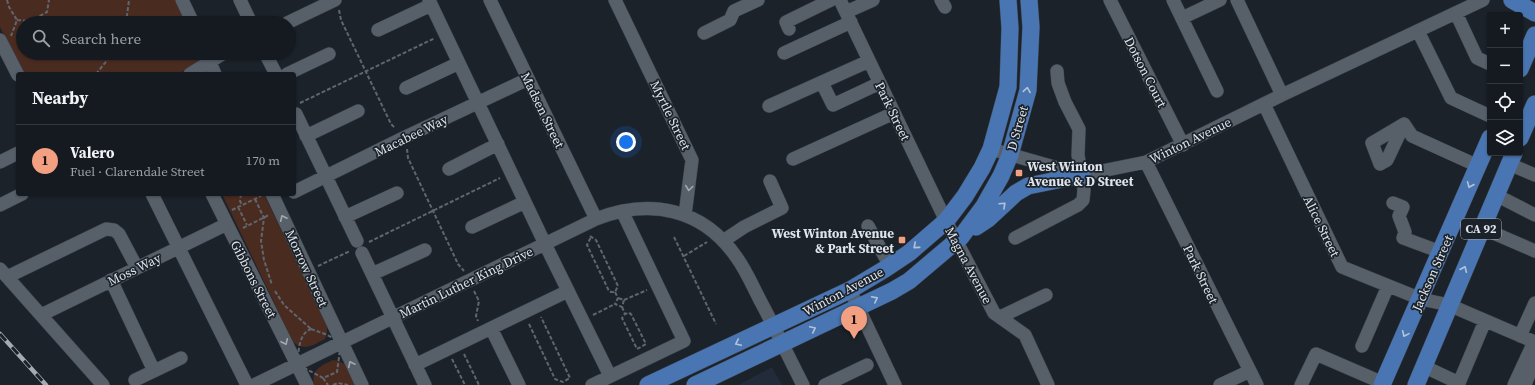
<!DOCTYPE html>
<html lang="en">
<head>
<meta charset="utf-8">
<style>
	:root { --surface:#141a20; --page:#21272d; --text:#f1f3f6; --muted:#9da1a5; --line:#33383e; --accent:#f3a082 }
	body { margin:0; font-family:"Source Serif 4",serif; background:var(--page); color:var(--text) }
	.controls { position:absolute; right:12px; top:12px; display:grid; overflow:hidden; border-radius:4px; box-shadow:0 1px 3px #0004 }
	.controls button { width:36px; height:36px; display:grid; place-items:center; padding:0; border:0; border-bottom:1px solid var(--line); background:var(--surface); color:var(--text); font:20px sans-serif }
	.you { position:absolute; left:626px; top:142px; width:14px; height:14px; margin:-10px; border:3px solid #fff; border-radius:50%; background:#1a73e8; box-shadow:0 0 0 6px #1a73e833 }
	.badge { display:grid; place-items:center; width:26px; height:26px; border-radius:50%; background:var(--accent); color:#111; font-size:13px; font-weight:700 }
	.pin { position:absolute; translate:-50% -33px; filter:drop-shadow(0 1px 2px #0008) }
	.pin::after { content:''; position:absolute; top:21px; width:14px; height:12px; background:inherit; clip-path:polygon(0 0,100% 0,50% 100%) }
	.list { margin:0; padding:0; list-style:none }
	h2 { display:flex; justify-content:space-between; align-items:center; height:52px; margin:0; padding:0 16px; font-size:17px }
	h2 small { font-size:13px; font-weight:400; color:var(--muted) }
	.list li { display:grid; grid-template-columns:26px 1fr auto; gap:12px; align-items:center; box-sizing:border-box; height:72px; padding:0 16px; border-top:1px solid var(--line) }
	.list b { display:block; font-size:15px; white-space:nowrap }
	.list p { margin:0; font-size:13px; white-space:nowrap; color:var(--muted) }
	.list em { font-size:13px; font-style:normal; color:var(--muted) }
	.icon { flex:none; width:22px; height:22px; fill:none; stroke:currentColor; stroke-width:2; stroke-linecap:round; stroke-linejoin:round }
	.map { position:relative; flex:none; width:1535px; height:385px; overflow:hidden }
	.search { position:absolute; background:var(--surface); box-shadow:0 1px 3px #0004; left:16px; top:16px; width:280px; height:44px; display:flex; align-items:center; gap:10px; box-sizing:border-box; padding:0 14px; border-radius:22px; color:var(--muted); font-size:15px }
	.panel { position:absolute; background:var(--surface); box-shadow:0 1px 3px #0004; left:16px; top:72px; width:280px; height:124px; border-radius:4px }
	.map>svg:first-child { display:block }
	.built { fill:#212b39 }
	.green { fill:#4a2b20 }
	.lines { fill:none; stroke-linecap:round; stroke-linejoin:round }
	.minor-casing { stroke:#3a3f47; stroke-width:14 }
	.major-casing { stroke:#3a3f47; stroke-width:18 }
	.path { stroke:#60666e; stroke-width:2; stroke-dasharray:4 2; stroke-linecap:butt }
	.minor { stroke:#575f69; stroke-width:13 }
	.major { stroke:#4976b2; stroke-width:17 }
	.rail-casing { stroke:#a6abb2; stroke-width:4.5 }
	.rail { stroke:#1b222a; stroke-width:3; stroke-dasharray:9; stroke-linecap:butt }
	.oneway { stroke:#b3c4da }
	.oneway2 { stroke:#a2a9b0 }
	.poi-dot { fill:#f3a082; stroke:#1b222a; stroke-width:1.5 }
	.labels { text-anchor:middle; stroke-width:3.5; stroke-linejoin:round; paint-order:stroke }
	.shield { fill:#1b222a; stroke:#a5aab1; stroke-width:1 }
	.shield-label { font-size:12px; font-weight:bold; fill:#e0e5eb }
	.street-label { font-size:13px; fill:#e0e5eb; stroke:#1b222a }
	.poi-label { font-size:13px; font-weight:bold; fill:#e0e5eb; stroke:#1b222a; text-anchor:start }
</style>
</head>
<body>
<div class="map">
<svg width="1535" height="385" viewBox="0 0 1535 385">
	<rect width="100%" height="100%" fill="#1b222a"/>
	<!-- built -->
	<path class="built" d="M772,367L782,385H738Z"/>
	<!-- green -->
	<path class="green" d="M0,0H176L187,23H23V53H201V58L193,66L178,74H24L0,27Z
		M222,194H264L327,326V333L325,339C313,345 305,352 293,342Z
		M333,360C349,362 350,372 356,385H314C311,369 321,366 333,360Z"/>
	<g class="lines">
		<!-- minor casing -->
		<g class="minor-casing">
			<path id="minor" d="M182,0L193,23
				M240,0L251,23
				M429,0L545,244L610,376
				M490,0L596,219
				M615,0L692,160L685,215
				M840,0L946,221L994,313L1025,335L1048,385
				M941,0L945,7
				M1110,0L1183,145
				M1173,0L1217,91
				M1237,0L1282,95
				M846,12L873,0
				M1456,13L1477,58L1490,64
				M1182,18L1220,0
				M287,23L335,0
				M789,29L786,22L831,0
				M378,30L431,5
				M1418,31L1451,98L1490,116
				M704,33L730,20L734,11L758,0
				M0,40L18,75
				M206,53L215,74
				M265,53L276,74
				M784,53L851,22
				M190,74L224,53
				M287,74L329,54
				M822,83L833,105L880,83
				M406,88L459,63
				M1264,104L1342,267L1421,299L1449,305L1535,342
				M769,106L869,61
				M296,114L357,241
				M1404,124L1387,160L1380,164L1372,143L1404,124L1412,136L1478,166
				M306,136L358,111
				M991,149L1082,175L1146,162L1282,95L1483,0
				M793,159L894,113
				M0,162L18,153
				M1146,162L1257,385
				M1509,164L1535,175
				M449,169L498,144
				M294,192L401,139L528,79
				M152,194L247,385
				M212,194L307,385
				M272,194L362,385
				M1496,195L1535,215
				M1393,203L1403,207L1399,216L1405,232L1403,238L1441,252
				M0,205L22,194
				M345,217L397,193
				M868,226L890,266
				M472,227L525,202
				M1482,228L1535,251
				M1015,238L1078,205L1083,200L1084,190L1078,155L1079,129L1065,102L1058,83L1057,71
				M723,241L744,227L782,208L770,181
				M362,253L425,385
				M0,269L103,385
				M372,274L425,250
				M7,277L106,229L114,230L119,234L137,268
				M111,280L154,371L181,358
				M850,290L895,385
				M41,315L227,224
				M1000,317L1046,295
				M491,328L519,385
				M1520,336L1535,303
				M1362,346L1388,286
				M415,365L568,291
				M1423,366L1459,383L1485,321
				M135,380L154,371
				M254,385L596,219C650,198 703,208 737,258C747,272 754,289 762,304C776,330 789,358 803,385
				M592,385L684,341L622,211
				M825,385L867,365
				M1220,385L1250,371
				M1301,385L1316,354L1383,383
				M1514,385L1534,342
				M1525,385L1534,362"/>
		</g>
		<!-- major casing -->
		<g class="major-casing">
			<path id="major" d="M1512,0L1535,13
				M1520,69L1535,35
				M1520,138L1535,104
				M976,227L988,219L1016,193L1028,186L1082,175
				M648,385L850,290L885,269L909,253L946,221L965,196L982,168L991,149L1008,87L1010,28L1008,0
				M695,385L892,291L909,281L961,237L984,206L1001,176L1010,155L1028,90L1031,27L1029,0
				M1382,385L1490,138
				M1416,385L1514,153"/>
		</g>
		<!-- path -->
		<path class="path" d="M7,0L9,7L17,20L11,36
			M339,10L341,20L391,124L395,128
			M17,20L31,21L47,12L49,0
			M126,23L129,0
			M190,53L184,54L191,59
			M96,74L113,53
			M300,103L435,38
			M407,149L408,158L458,264L464,271
			M241,194L240,201L242,205
			M255,199L264,218L261,241L264,260L272,285
			M238,207L247,225
			M232,210L261,196
			M243,228L269,215
			M590,236L596,240L618,286L615,292H611L609,291L587,245L591,237
			M674,237L716,324
			M369,242L500,178
			M684,256L707,242
			M318,266L350,251
			M275,291L284,305L311,329
			M474,291L479,301L476,316L478,321
			M615,292L618,298L615,304L622,307L624,300L618,298
			M624,300L647,290
			M622,307L625,314
			M629,313L631,314L646,344L637,349L622,318L625,314Z
			M593,315L615,304
			M529,324L555,379L563,382L570,378L541,317
			M311,329L325,334L341,342L337,372L323,378L297,364C299,352 298,334 311,329Z
			M464,354L479,385
			M452,359L465,385
			M323,378L328,385
			M333,385L338,383L348,385"/>
		<!-- minor -->
		<use href="#minor" class="minor"/>
		<!-- major -->
		<use href="#major" class="major"/>
		<!-- rail casing -->
		<g class="rail-casing">
			<path id="rail" d="M0,334L46,385"/>
		</g>
		<!-- rail -->
		<use href="#rail" class="rail"/>
	</g>
	<!-- one-way arrows -->
	<defs><path id="oneway-chevron" d="M-2-3.5L2.5 0L-2 3.5" fill="none" stroke-width="1.6" stroke-linecap="round" stroke-linejoin="round"/></defs>
	<g class="oneway">
		<use href="#oneway-chevron" transform="translate(1027 90) rotate(-81)"/>
		<use href="#oneway-chevron" transform="translate(1470 185) rotate(113)"/>
		<use href="#oneway-chevron" transform="translate(1003 205) rotate(-43)"/>
		<use href="#oneway-chevron" transform="translate(916 246) rotate(139)"/>
		<use href="#oneway-chevron" transform="translate(1464 269) rotate(-67)"/>
		<use href="#oneway-chevron" transform="translate(875 299) rotate(-27)"/>
		<use href="#oneway-chevron" transform="translate(813 329) rotate(-25)"/>
		<use href="#oneway-chevron" transform="translate(1405 334) rotate(114)"/>
		<use href="#oneway-chevron" transform="translate(738 343) rotate(155)"/>
	</g>
	<g class="oneway2">
		<use href="#oneway-chevron" transform="translate(689 188) rotate(98)"/>
		<use href="#oneway-chevron" transform="translate(283 218) rotate(-115)"/>
		<use href="#oneway-chevron" transform="translate(285 342) rotate(65)"/>
		<use href="#oneway-chevron" transform="translate(351 364) rotate(-116)"/>
	</g>
	<!-- markers -->
	<g class="poi-dot">
		<rect x="1015" y="169" width="8" height="8" rx="2"/>
		<rect x="898" y="236" width="8" height="8" rx="2"/>
	</g>
	<g class="labels">
		<!-- shield labels -->
		<rect class="shield" x="1461" y="219" width="40" height="20" rx="3"/>
		<g class="shield-label">
			<text x="1481" y="233">CA 92</text>
		</g>
		<!-- street labels -->
		<g class="street-label">
			<text transform="translate(1146 72) rotate(63)" y="5">Dotson Court</text>
			<text transform="translate(543 110) rotate(64)" y="5">Madsen Street</text>
			<text transform="translate(893 111) rotate(64)" y="5">Park Street</text>
			<text transform="translate(671 115) rotate(64)" y="5">Myrtle Street</text>
			<text transform="translate(1017 128) rotate(-74)" y="5">D Street</text>
			<text transform="translate(411 135) rotate(-26)" y="5">Macabee Way</text>
			<text transform="translate(1190 140) rotate(-26)" y="5">Winton Avenue</text>
			<text transform="translate(1322 226) rotate(64)" y="5">Alice Street</text>
			<text transform="translate(969 265) rotate(62)" y="5">Magna Avenue</text>
			<text transform="translate(307 268) rotate(65)" y="5">Morrow Street</text>
			<text transform="translate(134 269) rotate(-26)" y="5">Moss Way</text>
			<text transform="translate(1432 273) rotate(-66)" y="5">Jackson Street</text>
			<text transform="translate(1201 274) rotate(64)" y="5">Park Street</text>
			<text transform="translate(254 279) rotate(63)" y="5">Gibbons Street</text>
			<text transform="translate(466 282) rotate(-26)" y="5">Martin Luther King Drive</text>
			<text transform="translate(843 291) rotate(-28)" y="5">Winton Avenue</text>
		</g>
		<!-- poi labels -->
		<g class="poi-label">
			<text x="1027" y="171">West Winton<tspan x="1027" dy="15">Avenue &amp; D Street</tspan></text>
			<text x="894" y="238" text-anchor="end">West Winton Avenue<tspan x="894" dy="15">&amp; Park Street</tspan></text>
		</g>
	</g>
</svg>
<div class="controls">
<button>+</button>
<button>−</button>
<button><svg class="icon" aria-label="locate" viewBox="0 0 24 24"><circle cx="12" cy="12" r="6"/><path d="M12 2v4M12 18v4M2 12h4M18 12h4"/></svg></button>
<button><svg class="icon" aria-label="layers" viewBox="0 0 24 24"><path d="M12 4l9 5-9 5-9-5zM3 14l9 5 9-5"/></svg></button>
</div>
<div class="you"></div>
<div class="pin badge" style="left:854px;top:339px">1</div>
<div class="search"><svg class="icon" aria-label="search" viewBox="0 0 24 24"><circle cx="10" cy="10" r="6"/><path d="M15 15l6 6"/></svg>Search here</div>
<section class="panel">
<h2>Nearby<small></small></h2>
<ul class="list">
<li><span class="badge">1</span><div><b>Valero</b><p>Fuel · Clarendale Street</p></div><em>170 m</em></li>
</ul>
</section>
</div>
</body>
</html>
